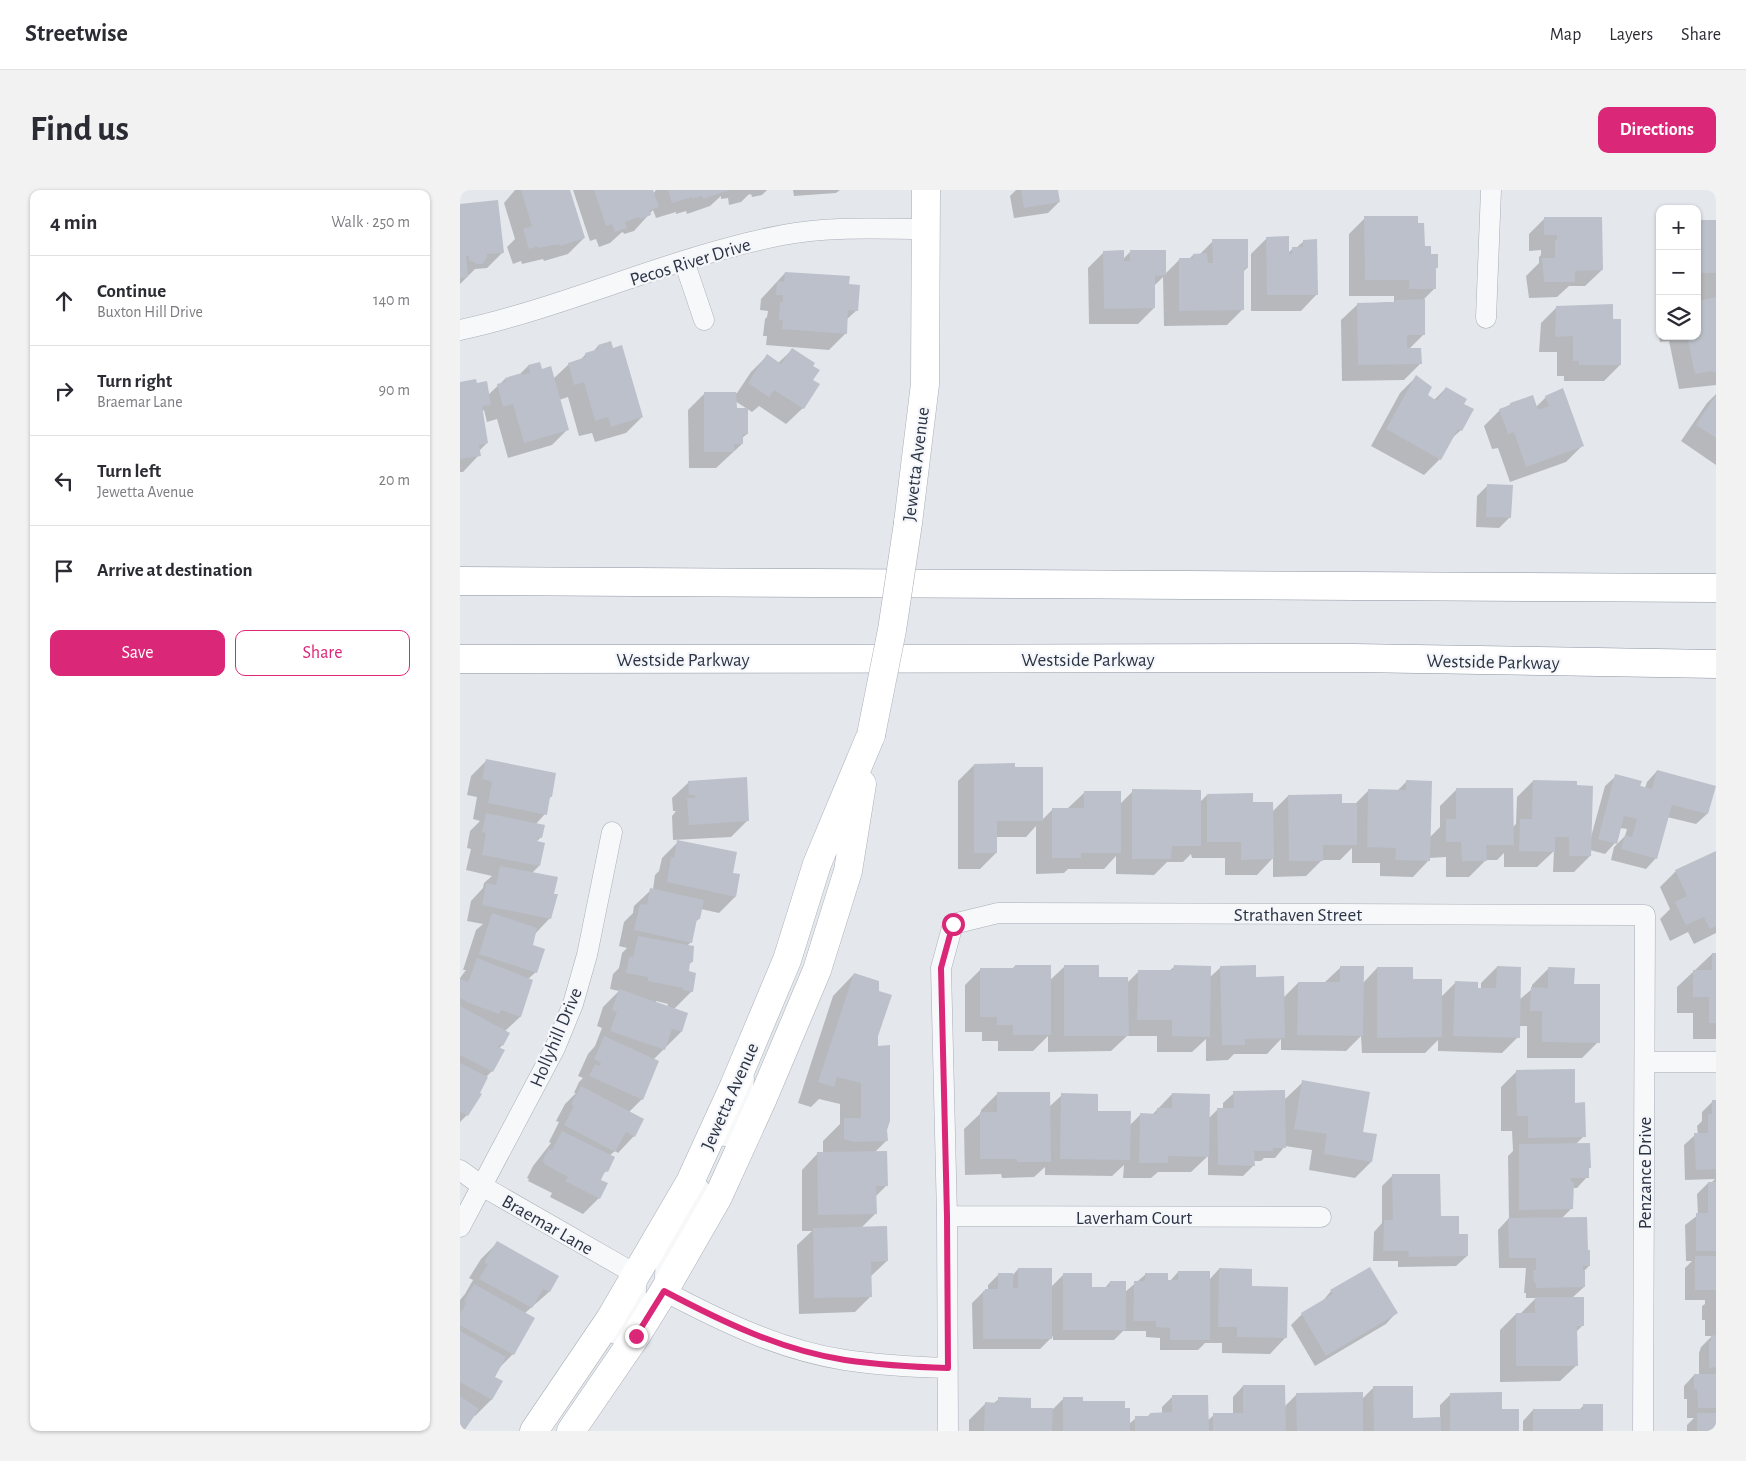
<!DOCTYPE html>
<html lang="en">
<head>
<meta charset="utf-8">
<style>
	:root { --surface:#fff; --page:#f2f2f3; --text:#2b2b33; --muted:#7c7c81; --line:#e1e1e2; --accent:#db2777 }
	body { margin:0; font-family:"Alegreya Sans",sans-serif; background:var(--page); color:var(--text) }
	.controls { position:absolute; right:15px; top:15px; display:grid; overflow:hidden; border-radius:10px; box-shadow:0 1px 4px #0004 }
	.controls button { width:45px; height:45px; display:grid; place-items:center; padding:0; border:0; border-bottom:1px solid var(--line); background:var(--surface); color:var(--text); font:25px sans-serif }
	.stop { position:absolute; width:15px; height:15px; margin:-11px; border:4px solid #db2777; border-radius:50%; background:#fff }
	.stop.end { background:#db2777; border-color:#fff; box-shadow:0 1px 5px #0008 }
	.list { margin:0; padding:0; list-style:none }
	h2 { display:flex; justify-content:space-between; align-items:center; height:65px; margin:0; padding:0 20px; font-size:21px }
	h2 small { font-size:16px; font-weight:400; color:var(--muted) }
	.list li { display:grid; grid-template-columns:32px 1fr auto; gap:15px; align-items:center; box-sizing:border-box; height:90px; padding:0 20px; border-top:1px solid var(--line) }
	.list b { display:block; font-size:19px; white-space:nowrap }
	.list p { margin:0; font-size:16px; white-space:nowrap; color:var(--muted) }
	.list em { font-size:16px; font-style:normal; color:var(--muted) }
	.actions { display:flex; gap:10px; padding:15px 20px }
	.actions a { flex:1; padding:11px 0; border:1px solid var(--accent); border-radius:10px; text-align:center; font-size:18px; color:var(--accent) }
	.actions .main { background:var(--accent); color:#fff }
	.icon { flex:none; width:28px; height:28px; fill:none; stroke:currentColor; stroke-width:2; stroke-linecap:round; stroke-linejoin:round }
	.map { position:relative; flex:none; width:1256px; height:1241px; overflow:hidden; border-radius:10px }
	header { display:flex; align-items:center; gap:30px; box-sizing:border-box; height:70px; padding:0 25px; background:var(--surface); border-bottom:1px solid var(--line) }
	header strong { font-size:24px }
	nav { display:flex; gap:28px; margin-inline-start:auto; font-size:18px }
	.intro { display:flex; align-items:center; justify-content:space-between; box-sizing:border-box; height:120px; padding:0 30px }
	h1 { margin:0; font-size:35px }
	.button { padding:12px 22px; border-radius:10px; background:var(--accent); color:#fff; font-size:18px; font-weight:700 }
	main { display:flex; gap:30px; padding:0 30px }
	aside { flex:1; background:var(--surface); border-radius:10px; box-shadow:0 1px 4px #0004 }
	.map>svg:first-child { display:block }
	.shadow { fill:#0003; fill-rule:evenodd }
	.building { fill:#bbc0ca }
	.lines { fill:none; stroke-linecap:round; stroke-linejoin:round }
	.street-casing { stroke:#a9aeb7; stroke-width:21 }
	.secondary-casing { stroke:#a9aeb7; stroke-width:29 }
	.highway-casing { stroke:#8b94a3; stroke-width:29 }
	.street { stroke:#f7f8fa; stroke-width:20 }
	.secondary { stroke:#fff; stroke-width:28 }
	.highway { stroke:#fff; stroke-width:28 }
	.secondary-bridge-casing { stroke:#a9aeb7; stroke-width:29; stroke-linecap:butt }
	.secondary-bridge { stroke:#fff; stroke-width:28 }
	.route { stroke:#db2777; stroke-width:6 }
	.labels { text-anchor:middle; stroke-width:4.5; stroke-linejoin:round; paint-order:stroke }
	.street-label { font-size:19px; fill:#2b3445; stroke:#f4f6f9 }
</style>
</head>
<body>
<header>
<strong>Streetwise</strong>
<nav><a>Map</a><a>Layers</a><a>Share</a></nav>
</header>
<div class="intro"><h1>Find us</h1><a class="button">Directions</a></div>
<main>
<aside>
<h2>4 min<small>Walk · 250 m</small></h2>
<ul class="list">
<li><svg class="icon" aria-label="ahead" viewBox="0 0 24 24"><path d="M12 20V5M6 11l6-6 6 6"/></svg><div><b>Continue</b><p>Buxton Hill Drive</p></div><em>140 m</em></li>
<li><svg class="icon" aria-label="right" viewBox="0 0 24 24"><path d="M7 20v-9h11M14 6l5 5-5 5"/></svg><div><b>Turn right</b><p>Braemar Lane</p></div><em>90 m</em></li>
<li><svg class="icon" aria-label="left" viewBox="0 0 24 24"><path d="M17 20v-9H6M10 6l-5 5 5 5"/></svg><div><b>Turn left</b><p>Jewetta Avenue</p></div><em>20 m</em></li>
<li><svg class="icon" aria-label="arrive" viewBox="0 0 24 24"><path d="M6 21V4h12l-3 4 3 4H6"/></svg><div><b>Arrive at destination</b></div></li>
</ul>
<div class="actions"><a class="main">Save</a><a>Share</a></div>
</aside>
<div class="map">
<svg width="1256" height="1241" viewBox="0 0 1256 1241">
	<rect width="100%" height="100%" fill="#e4e7ec"/>
	<!-- shadow -->
	<path class="shadow" d="M55,0H109L124,48L108,64L84,71L83,69L62,74L61,71L53,74L47,57L55,49L44,13Z
		M113,0H192L193,4L196,0H307L302,5L292,7L291,4L288,5L281,12L269,15L268,8L261,9V6L250,16L227,24L226,21L216,24V22L196,28L193,20L174,41L164,44L163,42L161,43L150,53L139,57L136,49L130,51Z
		M333,0H380L376,3L334,6Z
		M556,0H597L599,12L588,23L554,28L550,6Z
		M0,15L43,62L27,78L15,79L0,94Z
		M905,28L963,57L977,77L975,80V98L964,109V144L949,159L960,174L944,190L882,191L881,130L898,114L934,112V106H889V44Z
		M1085,28L1142,80L1125,96H1109L1097,107L1069,108L1066,86L1079,73V67L1081,65V60L1069,61V44Z
		M1237,31H1256V195L1219,199L1209,151L1200,152L1196,132L1200,129V146H1237L1241,111V98H1237Z
		M807,48L828,63L833,58H836L844,51L857,104L841,121H791V64Z
		M753,51L787,78L783,82V119L767,135L704,136L703,87L694,96V118L678,134H629L628,78L644,62L662,70L670,62L705,84L719,70L729,69L733,65H739Z
		M325,83L388,95L397,120L386,130L385,144L369,160L306,155L307,146H303L305,129L307,127L308,121L300,120L301,109Z
		M1097,117L1152,130L1160,175L1144,191H1104V186H1097V162H1079L1081,133Z
		M150,153L182,227L166,243L135,252L132,243L119,246L108,207L99,210L108,239L92,255L48,268L37,229L27,232L24,220L21,222L27,253L19,261V265L3,282H0V193L16,195L28,205L45,189L60,184L68,176L79,173L81,180L93,189L109,174L120,170L126,164L132,163L138,156Z
		M332,160L352,190L358,195L343,218L326,234L299,216L292,222L275,211L276,219L287,244L282,248V254L256,278H229L228,220L245,203H277L291,182L307,166L318,173Z
		M956,187L966,206L974,210L986,198L1003,214L1001,240L990,250L980,269L964,285L911,256L940,203Z
		M1256,204V275L1221,251L1247,213Z
		M1086,207L1122,256L1106,272L1050,292L1038,258L1032,259L1024,236L1040,220L1051,214L1076,217Z
		M1028,295L1050,327L1039,338L1016,337L1017,306Z
		M27,570L91,606L89,609L85,624L75,635L81,647L76,652L79,676L72,683L90,728L74,745L71,756L76,782L68,789L60,827L45,841L42,855L39,859L32,881L26,887L7,925L0,932V788L6,780H3L16,740L23,734L7,731L11,711L23,698L24,693L32,686L6,680L11,659L7,658L10,641L20,631L13,629L17,607L7,605L11,586Z
		M514,575L582,630L592,620L608,618L625,602L660,614L673,601L740,612L747,605L792,613L812,622L828,606L881,614H895L909,600L937,601L947,591L970,647L980,637V616L996,600L1052,638L1056,634L1057,607L1073,591L1116,596L1131,647L1145,596L1156,586L1185,598L1187,592L1197,581L1247,624L1236,634L1207,627L1196,668L1186,679L1151,670L1154,657L1165,646L1167,639L1160,638L1155,653L1145,664L1130,660V666L1114,682H1093L1094,661L1077,677H1044V663L1037,670H1026L1009,687H986V667L969,668V670L953,687L920,686V673H892V658L880,670H862L846,686L813,687V668L797,685H765V668H732L731,664L723,672H707L694,685L656,684V666L644,679H608L604,683L576,684V636L566,647H536V663L520,679H498V591Z
		M229,592L287,631L271,647L213,650L212,626L216,621H213L212,608Z
		M218,652L271,684L275,707L259,723L241,719L239,729L235,732L231,752L227,756L232,772L228,775L227,782L232,801L214,819L221,842L193,870L182,909L169,922L183,929L174,946L158,963L155,961L149,966L146,981L141,987L139,1008L123,1024L90,1007L92,1003L68,991L69,989L67,988L73,976L91,953L89,952L99,932L96,931L105,914L116,903H114L119,892L123,888L118,886L128,864L135,856L142,838L137,836L143,817L159,801L150,799L153,784L159,778L162,763L167,758L159,756L164,732L173,723L174,716L191,700H193L195,685L199,681L202,668ZM196,811L208,814L207,817L196,813Z
		M1256,662V743L1234,754L1228,742L1210,751L1200,729L1210,719L1200,697L1216,681Z
		M1252,764H1256V849H1233V823H1217V797Z
		M555,776L589,791L604,777L638,788L667,793L679,781H709L714,777L749,788L761,777L795,788L823,808L838,793H864L881,777L903,793L917,778L951,790L981,807L995,793L1021,799V793L1037,777L1059,810L1072,799V795L1088,779L1113,795L1138,852L1122,868H1067V836H1059L1058,847L1042,863L978,861V850L965,863H902L901,846L886,861L821,860V849L807,864H774L768,870L746,871V849L732,862H697V846H667L651,861L588,862V846L573,861H538V851H522V842H505V795L521,779H552Z
		M394,784L417,846L426,940L427,950L414,963L427,995L415,1007V1024L401,1038L427,1071L410,1087L411,1106L395,1122L339,1124L337,1055L352,1041H342V980L358,963H363V951L380,934V914L359,909L351,917L338,913L373,806Z
		M1057,881L1114,914L1124,946L1116,954L1127,979V987L1117,998H1113L1111,1019L1102,1028L1127,1061L1129,1076L1124,1081V1097L1112,1108L1123,1135L1116,1142L1117,1175L1100,1191L1040,1192V1140L1056,1124H1060L1076,1108H1066V1103H1064L1066,1078H1039L1038,1040L1049,1028L1048,966L1053,961L1052,941H1041V897Z
		M843,892L901,943L911,972L895,988L849,980L852,960L825,956L815,968H804L801,971H793V976L783,986L748,985V966L731,982H698L691,988H663L664,975L652,986L585,985V977L574,987L542,988L541,984L505,985L504,939L521,923V920L537,904L589,917L602,905L669,936L680,925H692L712,904L748,929L758,919H763V913L774,903L824,910Z
		M1253,911H1256V1066L1254,1068H1256V1241H1227V1235L1234,1228H1227V1209H1224V1196L1234,1185H1239V1163L1241,1157L1252,1146H1245V1130H1242V1116L1245,1114V1110H1225V1078L1232,1071H1226L1225,1035L1238,1025L1237,1004L1248,993H1251L1255,989L1225,990L1224,955L1235,945H1238L1237,936L1242,931V922Z
		M933,985L998,1045L1007,1066L996,1076L938,1077V1071H913L914,1042L922,1033V996Z
		M37,1053L97,1087L89,1102L65,1123L53,1164L38,1179L33,1188L31,1210L15,1226L14,1225L2,1241H0V1110L5,1104L13,1090L9,1088L21,1069Z
		M558,1079L590,1098L604,1084L630,1099H644L650,1092L665,1102L686,1084L707,1091H710L718,1082L749,1090L759,1079L791,1097L826,1147L810,1164L762,1163V1153H745L738,1160H700V1148L686,1147V1141H663L654,1150H593V1146L580,1159H513L512,1113L525,1100H528V1095L539,1084L552,1086Z
		M909,1079L936,1123L926,1134L855,1176L831,1135L842,1124L861,1113L871,1101Z
		M783,1196L824,1217L837,1204L902,1209L914,1197L952,1229H980V1215L991,1204L1041,1220L1058,1241H509V1230L525,1214H533L539,1209L570,1219H593L604,1208L622,1213L668,1235L676,1228L687,1227L690,1224H702V1217L713,1206L747,1231L754,1225H773V1207Z
		M1124,1215L1142,1241H1063V1231L1073,1220H1119Z"/>
	<!-- building -->
	<path class="building" d="M61,0H110L125,48L100,56L99,54L78,58V56L69,59L63,39L72,36Z
		M134,0H193L199,17L190,20L191,25L180,29L179,27L165,32L167,38L155,42L152,34L146,36Z
		M208,0H269L243,9L242,6L232,9V7L212,13Z
		M561,0H598L600,12L564,18Z
		M38,10L44,63L27,64V68L22,74H17L9,70V66H6L8,87L0,88V14Z
		M904,26H958V33H964L965,56H971V64H978V78H976V99H949V90H905Z
		M1084,27H1142L1143,80L1115,81V92H1084L1082,68H1095V50H1097V45H1084Z
		M1237,30H1256V83H1237Z
		M829,46V64H832V57H843V50L857,49L858,105H807L806,47Z
		M752,49H788V78H784V120L719,121V68H733V64L747,63L748,73H753Z
		M664,60V71H670V60H706V85L695,86V118L644,119L643,61Z
		M325,82L390,86L389,94L400,95L398,121L388,120L387,144L322,139L323,130H319L320,112H323V105H316L317,91L324,92Z
		M1256,107V182L1253,183V181L1235,184L1227,146H1237V111Z
		M965,109V145H947V158H961L962,174L898,175L897,113L935,112V110Z
		M1153,114V129H1161V175H1119V171H1113V146L1095,147L1096,116Z
		M151,151L153,158L162,155L183,227L151,237L148,227L135,231L124,192L114,195L108,173L126,167L125,163L139,159L138,155Z
		M332,158L355,173L353,176L360,180L353,190L360,194L344,219L314,200L309,207L288,193L307,164L321,174Z
		M80,172L82,179L91,176L109,240L64,253L53,214L43,217L37,194L46,192L45,188L62,183V185L70,183L68,175Z
		M956,185L972,197L968,205L977,211L986,197L1007,209L1004,214L1014,219L1002,241L998,239L981,270L926,239Z
		M16,189L17,193L27,191L31,215L22,216L28,253L19,255L21,266L0,269V192Z
		M1103,198L1124,256L1066,277L1054,242L1048,244L1039,219L1051,215L1050,213L1073,205L1078,220L1089,216L1085,206Z
		M244,202H276L277,218H288V244H283V254H274V262H244Z
		M1256,205V248L1236,235Z
		M1027,294L1053,295L1051,328L1026,327Z
		M26,569L96,583L92,607H90L87,625L28,613L32,592L22,589Z
		M555,573V577H583V631H537V663H514V574Z
		M1197,580L1256,596L1248,624L1212,615L1197,669L1161,659L1165,645L1172,647L1177,629L1164,626L1157,654L1138,649L1155,584L1182,591L1180,596L1192,599Z
		M287,587L289,631L229,635L227,608H235V605H229L228,591Z
		M946,590L972,591L970,671L935,670L936,658L907,657L908,599L946,600Z
		M1073,590L1117,591V595L1133,596L1131,666H1109V647H1095V662L1059,661L1060,629H1072Z
		M996,598H1053L1054,655H1026L1027,671H1002L1001,652H986V629H996Z
		M672,599L741,600V656H712L711,669H672Z
		M624,601H661V663H621V668H592V618H624Z
		M793,603V612H813L814,669L781,670V652H747V604Z
		M882,604V613H897V655H863V671H829L828,605Z
		M26,623L85,635L82,648L78,647L77,651L85,653L80,676L22,665L26,643L22,642Z
		M217,650L277,662L273,683L280,684L276,707L207,692L211,667L214,668Z
		M1256,661V736L1250,739L1244,727L1226,735L1215,712L1227,706L1215,680Z
		M40,676L98,687L94,704H98L91,729L22,715L26,693L36,695Z
		M190,698L244,710L240,729H237L232,753L174,740L180,714L187,715Z
		M32,723L77,738L73,755L85,759L77,783L19,764Z
		M178,746L234,756L233,772H230L229,781L236,783L233,802L223,800V798L188,791V787L166,783L169,767H173Z
		M1252,763H1256V833H1249V807H1233V780H1252Z
		M17,768L73,790L61,827L41,820L39,824L6,812V811L0,808V789L8,792Z
		M555,775H591V845H553V835H537V827H520V778H555Z
		M604,775H639V787H668L669,846H604Z
		M714,775L751,776L750,847L712,846V830H677L678,780H713Z
		M796,775V787L824,786L825,848L785,849V855H762L760,776Z
		M880,776H904L903,846L837,845L838,792H880Z
		M1037,776L1061,777L1060,848L993,846L995,791L1018,792V798H1036Z
		M917,777H953V789H982V847L917,848Z
		M1088,777L1115,778L1114,794H1140V853L1082,852V821H1070L1071,797L1088,798Z
		M394,783L419,791V801L432,805L418,846V856L430,855V931L427,940L428,951L393,952L384,949V928H401V893L377,887L374,897L358,892Z
		M159,799L228,823L222,842L212,839L205,860L150,841L157,822L152,820Z
		M0,816L50,843L43,856L40,854L38,857L45,860L33,882L0,865Z
		M144,846L199,871L183,910L129,886L135,874L139,876L141,873L134,869Z
		M0,873L28,887L20,903L22,904L8,926L0,921Z
		M1115,879V913L1125,912L1126,947L1068,948V926H1057L1056,880Z
		M842,890L910,902L903,942L917,944L912,972L864,964L867,944L834,939Z
		M121,896L184,929L175,947L166,942L155,962L104,935L114,916L111,914Z
		M825,900L826,958H813V961H794L795,976L758,975L757,918H774L773,901Z
		M537,902H590L591,972H557V969H520V922H537Z
		M601,903L638,904V921H671L670,970L600,969Z
		M712,903L750,904L749,967L708,966V973H679L680,923L697,924V918H712Z
		M1252,910H1256V979L1236,980L1234,943H1248V924H1252Z
		M102,941L155,967L148,982L145,981L141,990L148,993L140,1009L105,991L108,987L84,974L85,973L82,971L89,959L92,960Z
		M1130,953L1131,978H1129V988H1111V992H1114L1113,1019L1059,1020V954Z
		M427,961L428,996H416L417,1024L358,1025L357,962Z
		M932,984H980L981,1026H999V1044H1008V1066L949,1067L948,1061H923L924,1030H933Z
		M1248,992H1256V1061H1236V1023H1248Z
		M1127,1027L1128,1060H1130V1076H1123V1081H1125V1097L1076,1098V1093H1074L1073,1080H1076V1068H1049L1048,1028Z
		M427,1036L428,1071L411,1072L412,1107L354,1108L353,1038Z
		M37,1051L99,1086L90,1102L83,1099L72,1118L19,1089L28,1074L24,1072Z
		M1235,1066H1256V1100H1235Z
		M910,1077L938,1123L866,1166L841,1123L873,1104L870,1100Z
		M558,1078H592V1149H523V1101H525V1099H538V1083H553V1098H558Z
		M759,1078L792,1079V1096L828,1097L827,1148L777,1147V1137H758Z
		M718,1081H750V1150H710V1138L696,1137V1131H673L674,1091H685V1083H708V1090H718Z
		M603,1083H632V1097H650V1091H666V1140H603Z
		M14,1094L75,1128L54,1165L0,1135V1124L6,1113L4,1111Z
		M1075,1107H1124V1136H1117L1118,1176H1056V1123H1075Z
		M0,1141L46,1167L35,1187L43,1191L32,1210L0,1192Z
		M1256,1145V1177L1249,1178V1151H1251V1146Z
		M1234,1184H1256V1218H1238L1237,1199H1234Z
		M783,1195H825L826,1241H753V1223H783Z
		M913,1196H953V1228L981,1227V1241H914Z
		M903,1202V1241H837L836,1203Z
		M1042,1202V1219H1059V1241H990V1203Z
		M712,1205H748L749,1241H675V1226H690V1223L712,1222Z
		M0,1206L19,1219L4,1241H0Z
		M538,1207L571,1208V1218H593L592,1241H524L525,1212L538,1213Z
		M603,1207H623V1211H665V1218H670V1241H603Z
		M1123,1214H1143V1241H1073V1219H1123Z
		M1237,1223H1256V1241H1237Z"/>
	<g class="lines">
		<!-- street casing -->
		<g class="street-casing">
			<path id="street" d="M224,71L244,130
				M1026,128L1031,0
				M0,140C110,116 213,66 323,45C370,36 419,39 467,39
				M1185,872H1256
				M265,946L281,915L284,889
				M0,980L22,996L177,1085L175,1115L156,1144
				M240,999L206,1070L204,1101C261,1131 320,1160 385,1170C419,1175 453,1177 488,1178
				M487,1026L861,1027
				M0,1037L95,858L113,814L127,765L152,642
				M488,1241L487,1026L481,778L493,734L538,723L1185,725L1183,1241"/>
		</g>
		<!-- secondary casing -->
		<g class="secondary-casing">
			<path id="secondary" d="M448,333L465,194L466,0
				M74,1241L150,1129L230,992L274,896L327,770L357,674L411,545
				M111,1241L176,1146L204,1101L258,1007L303,908L357,780L388,681L402,594"/>
		</g>
		<!-- highway casing -->
		<g class="highway-casing">
			<path id="highway" d="M0,391L1256,398
				M0,469L894,468L1256,474"/>
		</g>
		<!-- street -->
		<use href="#street" class="street"/>
		<!-- secondary -->
		<use href="#secondary" class="secondary"/>
		<!-- highway -->
		<use href="#highway" class="highway"/>
		<!-- secondary-bridge casing -->
		<g class="secondary-bridge-casing">
			<path id="secondary-bridge" d="M411,545L432,440L448,333"/>
		</g>
		<!-- secondary-bridge -->
		<use href="#secondary-bridge" class="secondary-bridge"/>
	</g>
	<g class="lines">
		<!-- route -->
		<path class="route" d="M176,1146L204,1101C261,1131 320,1160 385,1170C419,1175 453,1177 488,1178L487,1026L481,778L493,734"/>
	</g>
	<g class="labels">
		<!-- street labels -->
		<g class="street-label">
			<text transform="translate(230 71) rotate(-17)" y="7">Pecos River Drive</text>
			<text transform="translate(455 274) rotate(-83)" y="7">Jewetta Avenue</text>
			<text x="223" y="476">Westside Parkway</text>
			<text x="628" y="476">Westside Parkway</text>
			<text transform="translate(1033 471) rotate(1)" y="7">Westside Parkway</text>
			<text x="838" y="731">Strathaven Street</text>
			<text transform="translate(95 847) rotate(-67)" y="7">Hollyhill Drive</text>
			<text transform="translate(269 906) rotate(-66)" y="7">Jewetta Avenue</text>
			<text transform="translate(1184 983) rotate(-90)" y="7">Penzance Drive</text>
			<text x="674" y="1034">Laverham Court</text>
			<text transform="translate(88 1034) rotate(30)" y="7">Braemar Lane</text>
		</g>
	</g>
</svg>
<div class="controls">
<button>+</button>
<button>−</button>
<button><svg class="icon" aria-label="layers" viewBox="0 0 24 24"><path d="M12 4l9 5-9 5-9-5zM3 14l9 5 9-5"/></svg></button>
</div>
<div class="stop" style="left:493px;top:734px"></div>
<div class="stop end" style="left:176px;top:1146px"></div>
</div>
</main>
</body>
</html>
